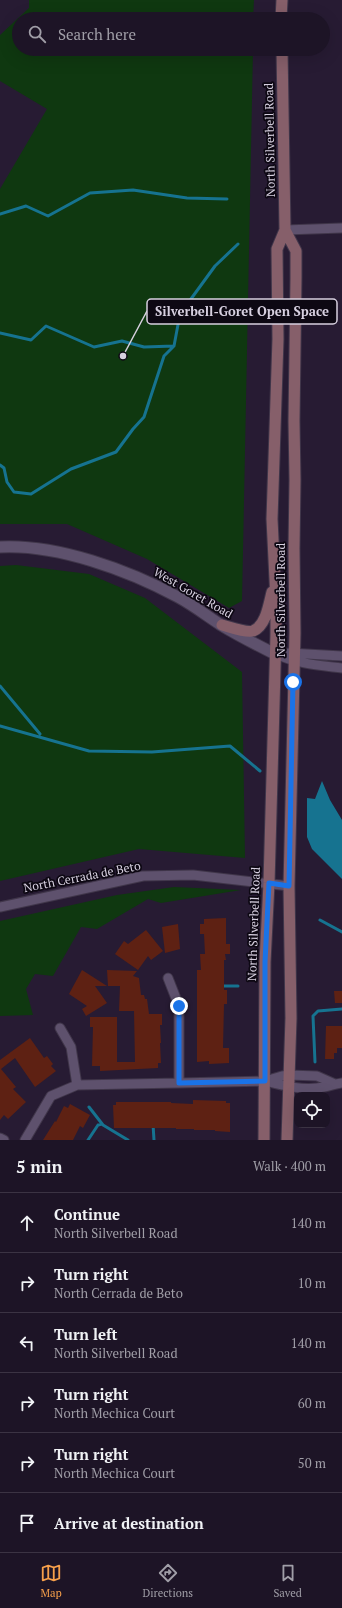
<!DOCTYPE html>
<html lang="en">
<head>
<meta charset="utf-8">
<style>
	:root { --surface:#1d1426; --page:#251d2e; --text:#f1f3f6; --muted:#a09ea7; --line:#3b3343; --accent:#f8a04b }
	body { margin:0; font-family:"PT Serif",serif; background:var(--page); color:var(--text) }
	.controls { position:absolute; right:12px; bottom:12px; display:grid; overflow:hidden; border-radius:8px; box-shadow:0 4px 16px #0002 }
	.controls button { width:36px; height:36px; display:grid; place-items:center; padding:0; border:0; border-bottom:1px solid var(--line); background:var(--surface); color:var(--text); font:20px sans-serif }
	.stop { position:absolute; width:12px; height:12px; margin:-9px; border:3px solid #1a73e8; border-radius:50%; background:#fff }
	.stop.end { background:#1a73e8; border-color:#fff; box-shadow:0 1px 4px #0008 }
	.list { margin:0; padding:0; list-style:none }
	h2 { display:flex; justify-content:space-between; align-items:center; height:52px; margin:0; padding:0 16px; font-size:17px }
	h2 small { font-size:13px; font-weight:400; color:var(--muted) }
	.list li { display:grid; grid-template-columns:26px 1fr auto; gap:12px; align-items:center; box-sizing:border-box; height:60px; padding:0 16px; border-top:1px solid var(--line) }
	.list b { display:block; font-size:15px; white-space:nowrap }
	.list p { margin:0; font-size:13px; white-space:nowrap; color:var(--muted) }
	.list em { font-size:13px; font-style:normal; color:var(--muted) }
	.icon { flex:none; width:22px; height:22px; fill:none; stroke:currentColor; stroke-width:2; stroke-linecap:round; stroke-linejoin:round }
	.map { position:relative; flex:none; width:342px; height:1140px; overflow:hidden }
	.search { position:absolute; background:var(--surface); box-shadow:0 4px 16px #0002; left:12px; right:12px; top:12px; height:44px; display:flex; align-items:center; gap:10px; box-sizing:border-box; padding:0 14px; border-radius:22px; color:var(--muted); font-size:15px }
	.sheet { height:412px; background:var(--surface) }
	nav { display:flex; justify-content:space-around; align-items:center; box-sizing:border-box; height:56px; border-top:1px solid var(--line); background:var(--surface); font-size:11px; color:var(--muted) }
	nav a { display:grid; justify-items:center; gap:2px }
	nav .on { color:var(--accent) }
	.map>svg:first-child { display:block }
	.park { fill:#0f3810 }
	.water { fill:#167390 }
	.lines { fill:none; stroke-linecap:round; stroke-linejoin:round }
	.stream { stroke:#167390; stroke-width:3 }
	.building { fill:#5e2113 }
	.minor-casing { stroke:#40364a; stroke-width:11 }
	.tertiary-casing { stroke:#40364a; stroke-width:13 }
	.secondary-casing { stroke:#40364a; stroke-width:13 }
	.minor { stroke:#5e516d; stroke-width:9 }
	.tertiary { stroke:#5e516d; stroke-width:11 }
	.secondary { stroke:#865f6a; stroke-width:11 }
	.route { stroke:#1a73e8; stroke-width:5 }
	.labels { text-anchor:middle; stroke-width:3.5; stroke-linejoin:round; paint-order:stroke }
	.street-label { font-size:12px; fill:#d7d0e0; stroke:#0d0813 }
	.leader { fill:none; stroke:#d7d0e0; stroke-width:1.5 }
	.callout-dot { fill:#d7d0e0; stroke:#0d0813; stroke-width:1.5 }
	.callout { fill:#0d0813; stroke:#d7d0e0; stroke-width:1.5 }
	.callout-label { font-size:13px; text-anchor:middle; font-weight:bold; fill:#d7d0e0 }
</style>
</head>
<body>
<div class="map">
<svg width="342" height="1140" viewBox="0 0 342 1140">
	<rect width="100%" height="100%" fill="#271b33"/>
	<!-- park -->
	<path class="park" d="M29,0H254L253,19H19V49H253L242,601L229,608L147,559L67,524H0V189L47,109L0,81V35L29,8Z
		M16,565L89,574L145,598L242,672L245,858L139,849L0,881V566Z
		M174,887L241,890L161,903L148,899L97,929L81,927L53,976L35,974L26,989L33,1015L0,1016V921L117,895Z"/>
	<!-- water -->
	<path class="water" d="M322,781L330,800L342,820V879L312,849L307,837V798L315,799Z"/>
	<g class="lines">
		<!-- stream -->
		<path class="stream" d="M0,214L26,206L48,216L90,193L133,190L187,198L227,199
			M0,333L31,340L46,326L94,347L122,341L144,347L174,346
			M0,465L4,468L7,482L14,492L31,494L71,469L116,452L133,429L144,417L164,356L174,346L180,314L215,266L238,244
			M0,686L40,734
			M0,726L89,751L152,752L230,746L260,771
			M320,920L342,932
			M220,986H238
			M315,1062L313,1016L318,1011L342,1009
			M89,1107L103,1125L128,1140
			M153,1124L154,1140
			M88,1140L98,1125L102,1124"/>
	</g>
	<!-- building -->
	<path class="building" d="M226,918V944H230V954H225L226,960H224V990H227V1004H224L223,1048H229V1063L209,1064V1061L197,1062V970H201L200,954H205L204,934H200V924H204V919Z
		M178,924L180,949L165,953L162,927Z
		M146,930L163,951L151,960L148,956L138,970L115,954L124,941L128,944Z
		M82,970L107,986H95L107,1003L86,1016L82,1009L87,1006L69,994Z
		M107,970L137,971L133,976L139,978L141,995H144L145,999H147L149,1014H162V1025H160L161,1043H160L161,1063H158V1068L100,1071V1066H92L93,1027H90V1017H117V1062H135L134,1011H119L120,986H108Z
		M334,991H342V1003H335Z
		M326,1026H342V1048H337V1053H334V1059H325Z
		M30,1038L44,1058L47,1056L53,1064L51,1066L56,1071L35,1087L15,1058L1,1069L16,1087L13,1089L26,1102L8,1119L4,1115L0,1120V1060Z
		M193,1100L226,1101V1103H230V1132L215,1131V1130H194V1129H176V1128H114L113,1105H116V1102H171V1103L193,1104Z
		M70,1104L90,1115L83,1128L80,1126L73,1140H43L55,1121L56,1122L64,1106L68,1108Z"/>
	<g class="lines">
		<!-- minor casing -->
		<g class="minor-casing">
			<path id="minor" d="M285,230L342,228
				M289,653L342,656
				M275,654C299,664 317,665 342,668
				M0,907L143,876L193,875L289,886
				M168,978L179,1006V1083L265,1081L282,1076L289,1075L317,1076L335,1084
				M60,1028L71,1047L77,1085
				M265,1081C284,1086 304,1091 324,1087C330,1086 335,1084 342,1083
				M0,1138L4,1140
				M25,1140L51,1096L77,1085L179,1083"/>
		</g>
		<!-- tertiary casing -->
		<g class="tertiary-casing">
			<path id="tertiary" d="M0,547C57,544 128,570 178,597C193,605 207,616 221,625C239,636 257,645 275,654"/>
		</g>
		<!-- secondary casing -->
		<g class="secondary-casing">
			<path id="secondary" d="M281,19L282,0
				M285,230L296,251V278L294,421L295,480L294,549L295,633L289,886L291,1018L287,1140
				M222,625C230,627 245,633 253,631C266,626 269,604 272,592
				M264,1140L265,962L269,883L276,634V600L272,519L278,339L277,249L285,230L282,49"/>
		</g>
		<!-- minor -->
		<use href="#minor" class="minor"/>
		<!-- tertiary -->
		<use href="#tertiary" class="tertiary"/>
		<!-- secondary -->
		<use href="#secondary" class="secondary"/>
	</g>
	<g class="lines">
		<!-- route -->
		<path class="route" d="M179,1006V1083L265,1081V962L269,883L289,886L293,682"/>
	</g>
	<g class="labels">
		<!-- street labels -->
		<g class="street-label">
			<text transform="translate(270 140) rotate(-91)" y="4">North Silverbell Road</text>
			<text transform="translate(193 593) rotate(30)" y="4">West Goret Road</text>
			<text transform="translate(281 600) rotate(-90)" y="4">North Silverbell Road</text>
			<text transform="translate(82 877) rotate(-11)" y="4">North Cerrada de Beto</text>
			<text transform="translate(254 924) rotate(-88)" y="4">North Silverbell Road</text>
		</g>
	</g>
	<!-- callouts -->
	<path class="leader" d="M123 356L147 311"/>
	<circle class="callout-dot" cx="123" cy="356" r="4"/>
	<rect class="callout" x="147" y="299" width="190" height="25" rx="4"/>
	<g class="callout-label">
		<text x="242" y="316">Silverbell-Goret Open Space</text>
	</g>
</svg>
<div class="controls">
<button><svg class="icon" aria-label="locate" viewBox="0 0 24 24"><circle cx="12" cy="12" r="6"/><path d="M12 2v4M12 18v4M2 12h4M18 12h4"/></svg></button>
</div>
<div class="stop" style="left:293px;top:682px"></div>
<div class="stop end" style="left:179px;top:1006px"></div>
<div class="search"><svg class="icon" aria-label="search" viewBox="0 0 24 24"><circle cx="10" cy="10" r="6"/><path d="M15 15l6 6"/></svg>Search here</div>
</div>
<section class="sheet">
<h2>5 min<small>Walk · 400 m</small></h2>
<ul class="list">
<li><svg class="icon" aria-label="ahead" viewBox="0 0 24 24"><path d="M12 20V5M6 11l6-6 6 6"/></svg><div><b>Continue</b><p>North Silverbell Road</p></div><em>140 m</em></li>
<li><svg class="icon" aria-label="right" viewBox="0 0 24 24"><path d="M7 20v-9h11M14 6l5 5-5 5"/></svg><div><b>Turn right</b><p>North Cerrada de Beto</p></div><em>10 m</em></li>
<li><svg class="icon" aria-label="left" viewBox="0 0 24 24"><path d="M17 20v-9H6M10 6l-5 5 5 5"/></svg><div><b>Turn left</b><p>North Silverbell Road</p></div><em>140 m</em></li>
<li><svg class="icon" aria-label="right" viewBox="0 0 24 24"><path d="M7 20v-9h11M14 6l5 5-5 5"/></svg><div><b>Turn right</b><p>North Mechica Court</p></div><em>60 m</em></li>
<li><svg class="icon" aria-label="right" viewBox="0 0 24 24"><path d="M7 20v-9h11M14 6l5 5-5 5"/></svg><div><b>Turn right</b><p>North Mechica Court</p></div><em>50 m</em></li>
<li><svg class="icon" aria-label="arrive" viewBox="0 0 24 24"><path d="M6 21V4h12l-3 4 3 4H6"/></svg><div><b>Arrive at destination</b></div></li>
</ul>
</section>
<nav>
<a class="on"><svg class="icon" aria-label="map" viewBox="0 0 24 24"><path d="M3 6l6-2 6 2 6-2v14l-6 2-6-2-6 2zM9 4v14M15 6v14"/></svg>Map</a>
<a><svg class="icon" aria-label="directions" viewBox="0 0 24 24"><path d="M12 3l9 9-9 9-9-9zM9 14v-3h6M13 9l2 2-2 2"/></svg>Directions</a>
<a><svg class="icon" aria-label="saved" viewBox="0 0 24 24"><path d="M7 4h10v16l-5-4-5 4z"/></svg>Saved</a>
</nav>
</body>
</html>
